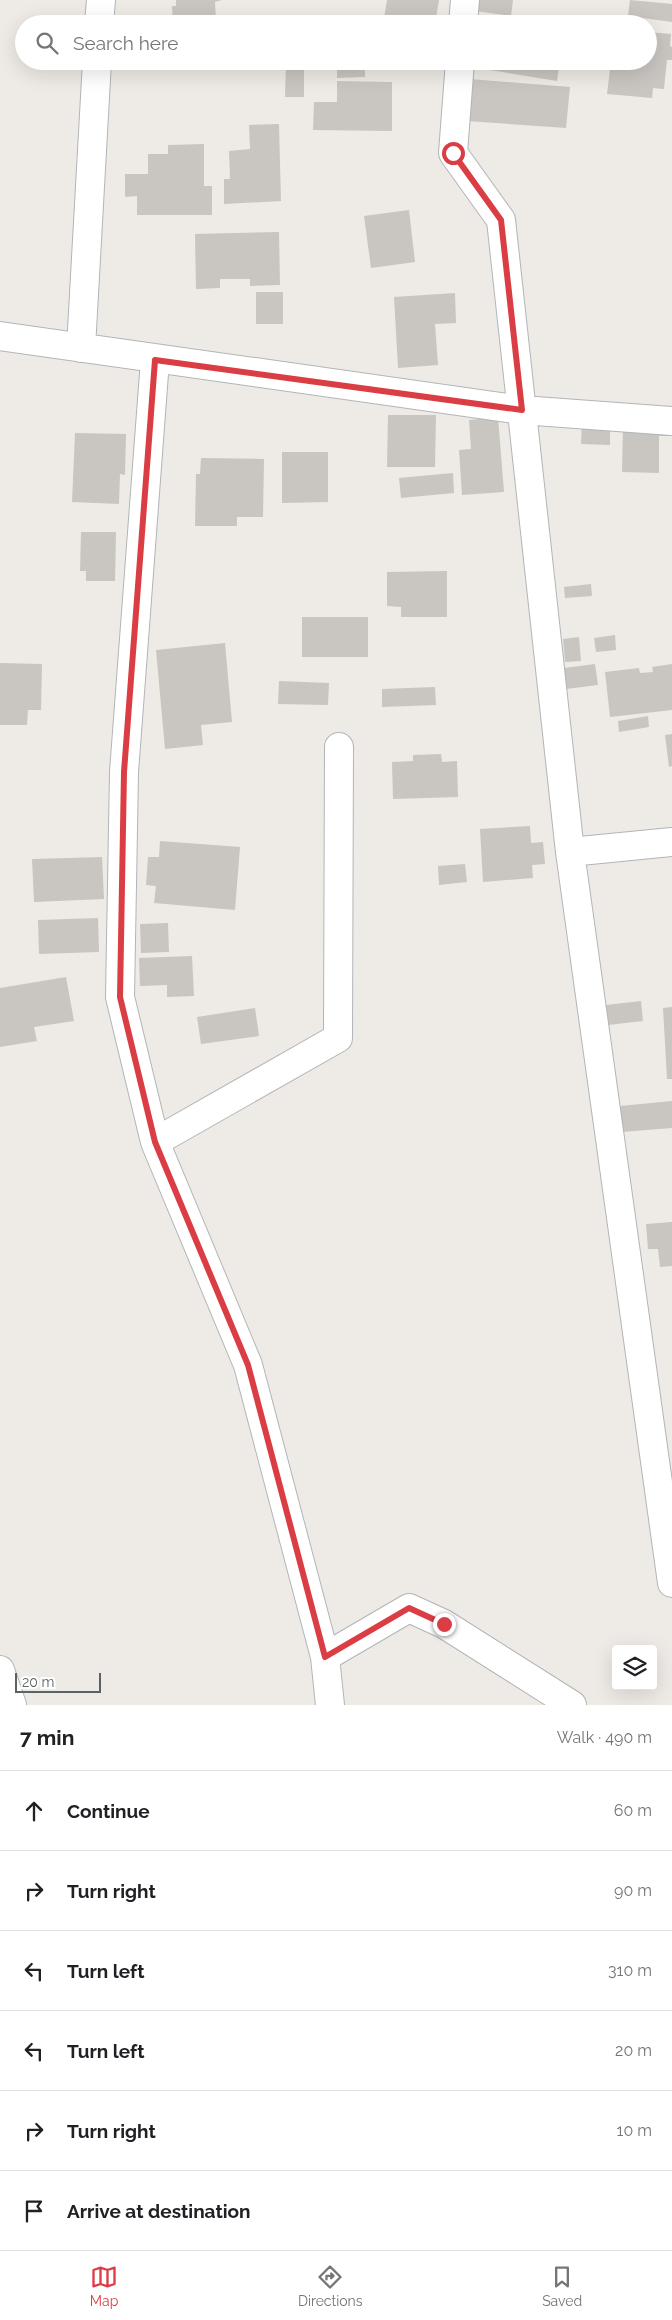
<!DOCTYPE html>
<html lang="en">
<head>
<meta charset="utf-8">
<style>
	:root { --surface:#fff; --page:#f6f6f6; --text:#202124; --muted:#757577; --line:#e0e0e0; --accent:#db3d45 }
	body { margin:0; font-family:Raleway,sans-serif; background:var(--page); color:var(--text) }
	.controls { position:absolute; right:15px; bottom:15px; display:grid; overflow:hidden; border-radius:5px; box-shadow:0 5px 20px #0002 }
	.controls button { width:45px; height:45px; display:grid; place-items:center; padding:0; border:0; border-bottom:1px solid var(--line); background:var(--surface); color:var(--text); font:25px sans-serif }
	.scale { position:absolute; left:15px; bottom:12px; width:86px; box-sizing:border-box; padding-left:5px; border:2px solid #5c6164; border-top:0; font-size:14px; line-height:18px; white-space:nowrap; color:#5c6164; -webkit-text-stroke:4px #fff; paint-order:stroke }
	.stop { position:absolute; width:15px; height:15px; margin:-11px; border:4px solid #db3d45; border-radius:50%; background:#fff }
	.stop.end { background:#db3d45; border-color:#fff; box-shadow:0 1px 5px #0008 }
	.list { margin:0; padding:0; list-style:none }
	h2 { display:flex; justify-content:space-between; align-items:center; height:65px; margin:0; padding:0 20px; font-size:21px }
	h2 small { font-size:16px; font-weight:400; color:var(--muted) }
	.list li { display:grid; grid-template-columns:32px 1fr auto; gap:15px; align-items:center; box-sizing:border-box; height:80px; padding:0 20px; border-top:1px solid var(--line) }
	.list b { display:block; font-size:19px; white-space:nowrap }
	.list em { font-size:16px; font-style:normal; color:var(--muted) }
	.icon { flex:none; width:28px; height:28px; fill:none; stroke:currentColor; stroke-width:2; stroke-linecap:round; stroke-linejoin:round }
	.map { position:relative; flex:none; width:672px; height:1705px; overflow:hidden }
	.search { position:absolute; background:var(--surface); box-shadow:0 5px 20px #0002; left:15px; right:15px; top:15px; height:55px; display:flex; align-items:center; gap:12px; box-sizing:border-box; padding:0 18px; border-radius:28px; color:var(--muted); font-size:19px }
	.sheet { height:545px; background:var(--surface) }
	nav { display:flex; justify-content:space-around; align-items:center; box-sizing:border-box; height:70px; border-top:1px solid var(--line); background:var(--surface); font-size:14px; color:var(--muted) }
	nav a { display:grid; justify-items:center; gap:2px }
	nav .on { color:var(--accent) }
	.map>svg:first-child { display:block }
	.building { fill:#c9c5c1 }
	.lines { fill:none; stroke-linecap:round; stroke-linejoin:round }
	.street-casing { stroke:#b2b5b8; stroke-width:30 }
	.street { stroke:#fff; stroke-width:28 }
	.route { stroke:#db3d45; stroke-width:6 }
</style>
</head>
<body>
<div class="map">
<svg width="672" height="1705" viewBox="0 0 672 1705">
	<rect width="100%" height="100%" fill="#eeeae5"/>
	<!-- building -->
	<path class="building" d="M176,0H222L215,2L216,21H228V24H173L172,6H176Z
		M387,0H439L435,24H383Z
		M470,0H513L511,16L468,10Z
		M630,0L672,4V22L628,16Z
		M615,19L638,21V24H614Z
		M648,32L671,34L670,46L672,47V60H667L664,89L653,88L652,98L607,94L611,61H648Z
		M337,61H365V77L337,78Z
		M472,61H560L557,81L471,67Z
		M304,62V97H285L286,63Z
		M470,79L570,87L566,128L467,121Z
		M337,81L392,82V131L313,130L314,102H337Z
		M279,124L281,201L224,204V179H230L229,151L250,149L249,125Z
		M204,144V186H212V215H137V196L125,197V174H148V154H168V145Z
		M409,210L415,262L371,268L364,216Z
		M279,232L280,285L250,286V279H220V288L196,289L195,234Z
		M256,292H283V324H256Z
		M455,293L456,323L435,324L438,365L398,368L394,297Z
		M388,415H436L435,467H387Z
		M498,417L504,492L462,495L459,450L471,449L469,420Z
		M582,420L610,421V445L581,444Z
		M623,424H639V434H650V426H668V436H659V473L622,472Z
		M75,433L126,434L125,475L120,474L119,504L72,502Z
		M282,452H328V502L282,503Z
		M201,458L264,459L263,517H237V526H195L196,474H200Z
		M453,473L454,493L401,498L399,478Z
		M81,532H116L115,581H86V571H80Z
		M447,571V617H401V607L387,606V572Z
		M591,584L592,596L565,598L564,587Z
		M302,617H368V657H302Z
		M615,635L616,650L596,652L594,638Z
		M579,637L581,661L565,662L563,639Z
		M225,643L232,722L201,725L203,745L165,749L156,650Z
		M0,663L42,664L41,710H28L27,725H0Z
		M595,664L598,685L566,689L564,668Z
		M672,664V710L610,717L605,672L639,668L640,673L653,672L652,667Z
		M279,681L329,683L328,705L278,704Z
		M435,687L436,705L382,707V689Z
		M648,716L649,727L619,732L618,721Z
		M672,734V766L669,767L665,735Z
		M441,754L442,762L457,761L458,797L393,799L392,762L413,761V755Z
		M530,826L531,843L543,842L545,864L532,865L533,878L483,882L480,829Z
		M160,841L240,847L235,910L154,903L156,886L146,885L148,857H159Z
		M102,857L104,899L34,902L32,859Z
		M465,864L467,882L439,885L438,866Z
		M98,918L99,952L39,954L38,920Z
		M168,923L169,952L141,953L140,924Z
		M192,956L194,996L167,997V985L140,986L139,958Z
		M66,977L74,1021L34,1027L37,1041L0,1047V988Z
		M641,1001L643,1021L608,1025L606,1005Z
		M672,1007V1079H667L663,1008Z
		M255,1008L259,1036L201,1044L197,1017Z
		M672,1101V1128L622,1132L620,1106Z
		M672,1222V1266L660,1267L658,1249H648L646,1224Z"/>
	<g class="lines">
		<!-- street casing -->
		<g class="street-casing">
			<path id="street" d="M99,24L101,0
				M463,24L465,0
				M460,61L453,153L501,220L570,852L672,1583
				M0,336L522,410L672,421
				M81,348L97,61
				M155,360L124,772L120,997L155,1142L248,1365L325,1657L330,1705
				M570,852L672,842
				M155,1142L338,1038L339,747
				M325,1657L409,1608L444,1624L572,1705
				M0,1670L12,1705"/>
		</g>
		<!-- street -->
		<use href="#street" class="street"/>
	</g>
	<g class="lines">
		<!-- route -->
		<path class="route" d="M444,1624L409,1608L325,1657L248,1365L155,1142L120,997L124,772L155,360L522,410L501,220L453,153"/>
	</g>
</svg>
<div class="controls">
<button><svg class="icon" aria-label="layers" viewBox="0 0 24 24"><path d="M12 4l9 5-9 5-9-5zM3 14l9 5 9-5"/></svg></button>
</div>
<div class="scale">20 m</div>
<div class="stop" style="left:453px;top:153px"></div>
<div class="stop end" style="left:444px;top:1624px"></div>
<div class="search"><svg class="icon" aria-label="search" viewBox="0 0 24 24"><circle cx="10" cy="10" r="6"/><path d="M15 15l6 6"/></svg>Search here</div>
</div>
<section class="sheet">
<h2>7 min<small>Walk · 490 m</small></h2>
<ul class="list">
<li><svg class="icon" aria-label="ahead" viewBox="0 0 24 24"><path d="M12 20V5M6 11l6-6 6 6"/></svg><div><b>Continue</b></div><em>60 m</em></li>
<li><svg class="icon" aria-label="right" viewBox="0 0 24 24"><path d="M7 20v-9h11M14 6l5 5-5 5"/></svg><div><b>Turn right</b></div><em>90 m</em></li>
<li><svg class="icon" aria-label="left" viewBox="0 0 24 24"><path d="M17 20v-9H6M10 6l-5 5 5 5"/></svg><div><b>Turn left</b></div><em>310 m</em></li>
<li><svg class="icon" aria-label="left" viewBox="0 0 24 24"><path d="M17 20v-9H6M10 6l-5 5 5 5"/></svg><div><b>Turn left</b></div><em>20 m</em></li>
<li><svg class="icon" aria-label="right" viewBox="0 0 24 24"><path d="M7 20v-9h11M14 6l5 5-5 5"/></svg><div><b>Turn right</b></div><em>10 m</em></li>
<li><svg class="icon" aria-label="arrive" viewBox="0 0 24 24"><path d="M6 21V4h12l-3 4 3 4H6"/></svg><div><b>Arrive at destination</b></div></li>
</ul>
</section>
<nav>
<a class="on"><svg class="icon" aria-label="map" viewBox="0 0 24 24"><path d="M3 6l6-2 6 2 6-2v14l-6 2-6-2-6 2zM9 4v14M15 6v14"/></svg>Map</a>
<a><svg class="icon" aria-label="directions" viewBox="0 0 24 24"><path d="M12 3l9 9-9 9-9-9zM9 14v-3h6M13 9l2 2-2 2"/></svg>Directions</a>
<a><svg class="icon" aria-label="saved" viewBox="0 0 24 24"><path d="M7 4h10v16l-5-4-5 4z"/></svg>Saved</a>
</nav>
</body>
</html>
